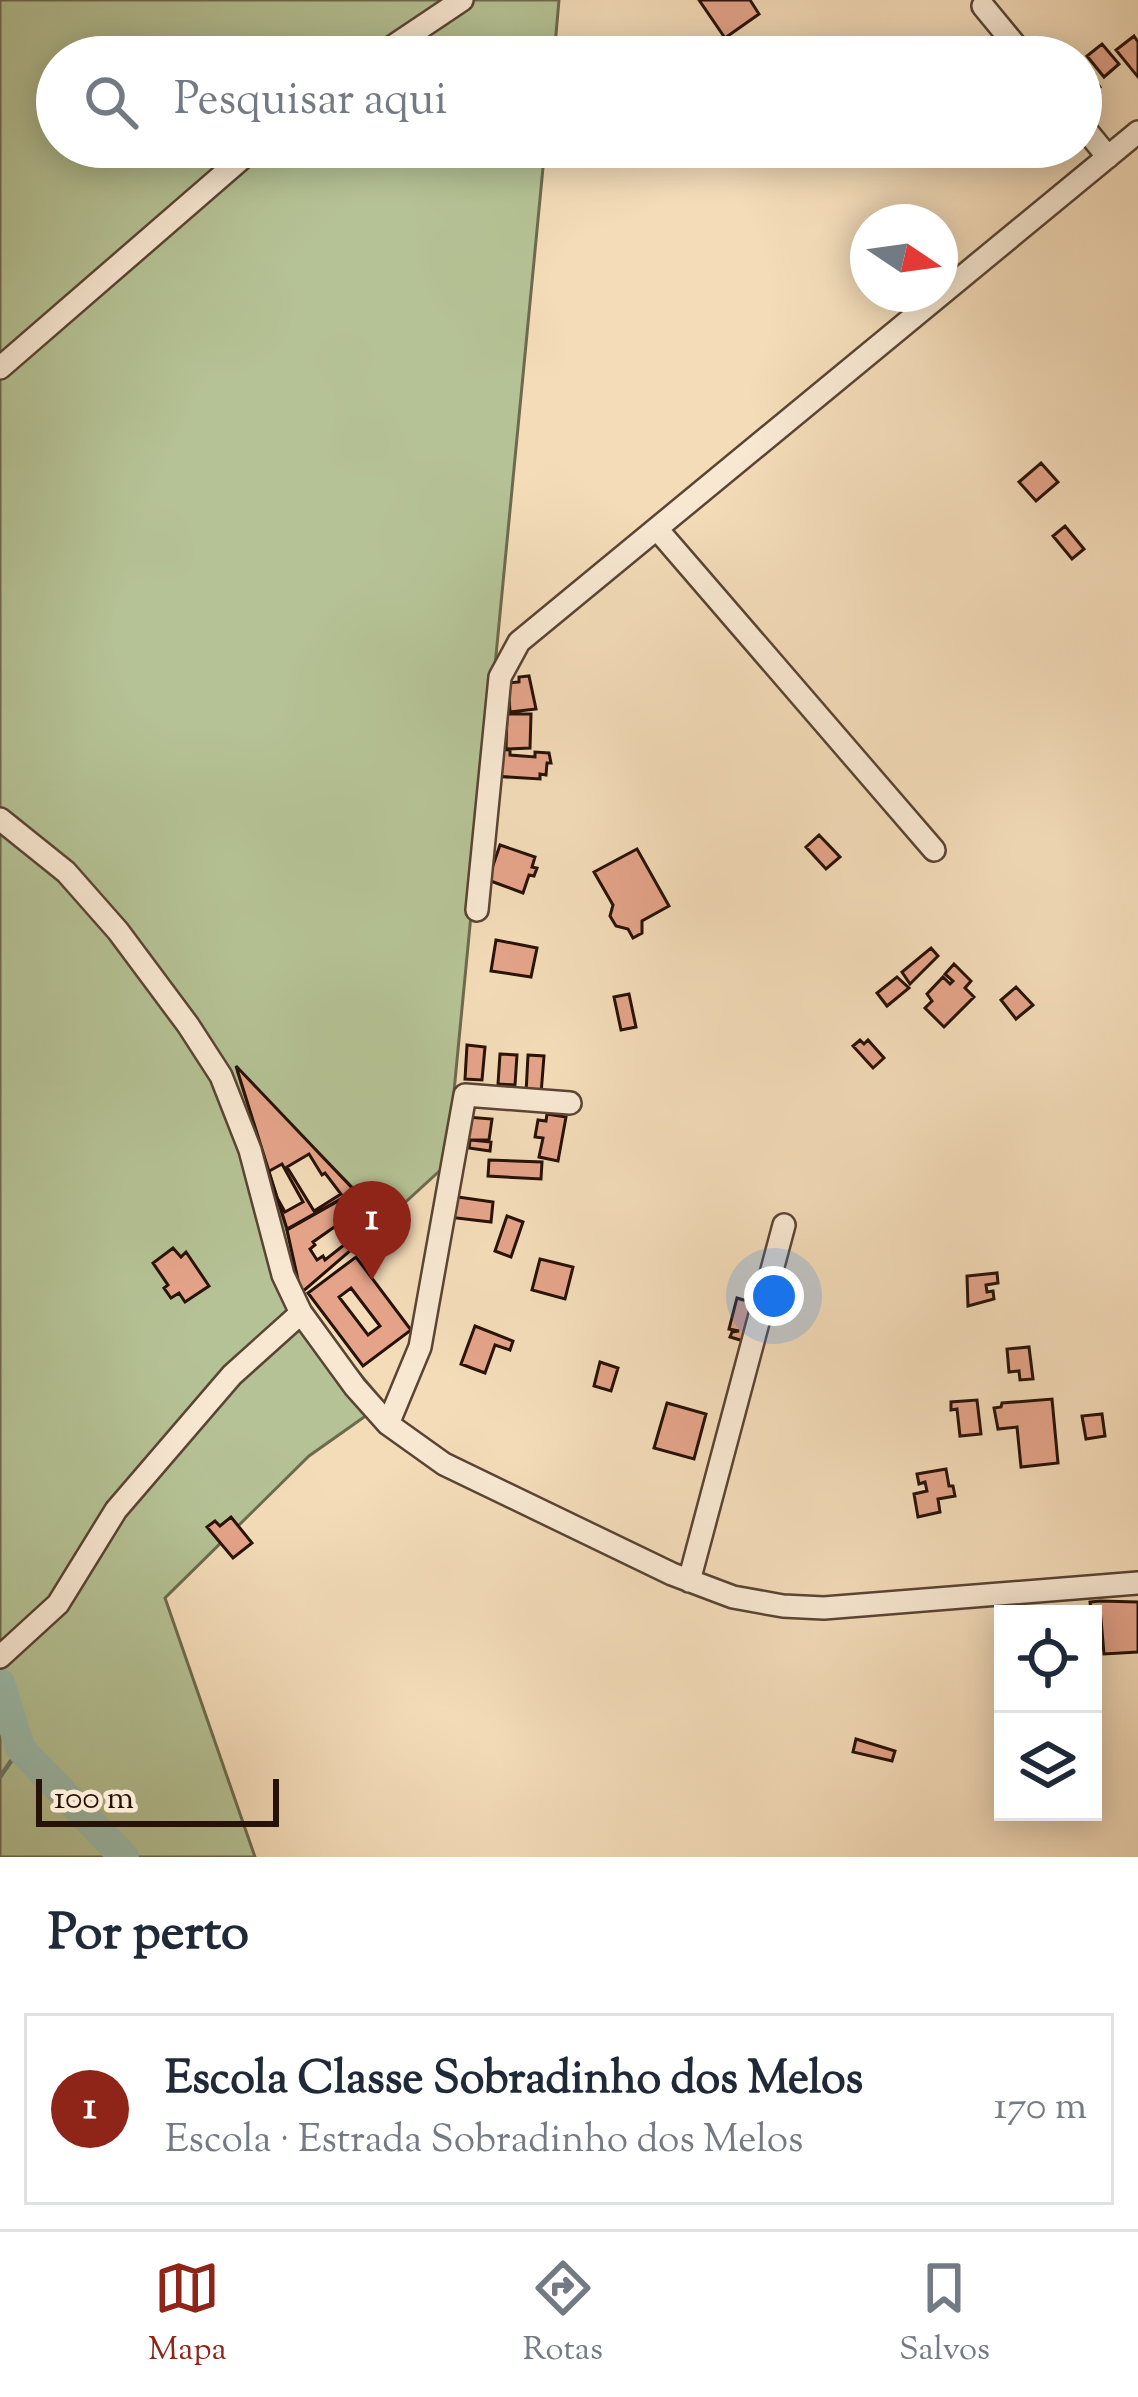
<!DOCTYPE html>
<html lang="pt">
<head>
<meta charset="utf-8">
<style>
	:root { --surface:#fff; --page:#f2f2f3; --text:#1f2937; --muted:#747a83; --line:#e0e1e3; --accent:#8f2418 }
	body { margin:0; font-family:"Sorts Mill Goudy",serif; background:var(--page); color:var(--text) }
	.controls { position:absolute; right:36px; bottom:36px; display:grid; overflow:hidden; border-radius:0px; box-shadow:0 6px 30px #0003 }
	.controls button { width:108px; height:108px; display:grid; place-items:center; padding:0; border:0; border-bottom:3px solid var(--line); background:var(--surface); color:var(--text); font:60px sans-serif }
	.compass { position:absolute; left:850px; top:204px; width:108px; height:108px; border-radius:50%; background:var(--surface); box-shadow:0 6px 30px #0003; rotate:103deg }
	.scale { position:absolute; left:36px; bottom:30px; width:243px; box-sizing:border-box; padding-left:12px; border:6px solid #271207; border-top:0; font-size:33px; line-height:42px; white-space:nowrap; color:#271207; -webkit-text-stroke:9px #f8e8d2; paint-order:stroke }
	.you { position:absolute; left:774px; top:1296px; width:42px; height:42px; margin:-30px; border:9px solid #fff; border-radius:50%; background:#1a73e8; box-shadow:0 0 0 18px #1a73e833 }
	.badge { display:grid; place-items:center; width:78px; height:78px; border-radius:50%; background:var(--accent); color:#fff; font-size:39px; font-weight:700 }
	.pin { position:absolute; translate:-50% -99px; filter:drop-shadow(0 3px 6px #0008) }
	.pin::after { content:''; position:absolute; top:63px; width:42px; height:36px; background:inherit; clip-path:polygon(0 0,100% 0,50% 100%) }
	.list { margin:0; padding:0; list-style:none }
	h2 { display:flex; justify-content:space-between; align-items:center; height:156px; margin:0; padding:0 48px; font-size:51px }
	h2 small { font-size:39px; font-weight:400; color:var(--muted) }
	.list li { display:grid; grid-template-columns:78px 1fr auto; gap:36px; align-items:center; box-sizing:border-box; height:192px; margin:0 24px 24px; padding:0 24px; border:3px solid var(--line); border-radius:0px }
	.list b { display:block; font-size:45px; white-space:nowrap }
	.list p { margin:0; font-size:39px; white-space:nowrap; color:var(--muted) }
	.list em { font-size:39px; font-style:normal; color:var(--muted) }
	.icon { flex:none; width:66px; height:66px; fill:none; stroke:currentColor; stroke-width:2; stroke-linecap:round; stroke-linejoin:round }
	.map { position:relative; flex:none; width:1138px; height:1857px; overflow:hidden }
	.search { position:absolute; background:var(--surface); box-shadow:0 6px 30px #0003; left:36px; right:36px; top:36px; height:132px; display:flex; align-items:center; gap:30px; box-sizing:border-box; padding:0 42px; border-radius:66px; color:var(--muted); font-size:45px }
	.sheet { height:372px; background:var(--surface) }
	nav { display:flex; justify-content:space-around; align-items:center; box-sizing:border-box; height:168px; border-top:3px solid var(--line); background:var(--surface); font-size:33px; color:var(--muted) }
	nav a { display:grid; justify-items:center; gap:6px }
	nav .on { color:var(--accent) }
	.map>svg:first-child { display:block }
	.green { fill:#b5c295; stroke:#6e6a4e; stroke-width:3 }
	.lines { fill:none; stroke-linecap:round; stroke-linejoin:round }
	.stream { stroke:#6d786a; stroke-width:4.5 }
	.river { stroke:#9cbcac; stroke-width:30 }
	.building { fill:#e5a48a; stroke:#271207; stroke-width:3; fill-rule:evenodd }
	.minor-casing { stroke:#5a4434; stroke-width:26 }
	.minor { stroke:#f8e8d2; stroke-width:21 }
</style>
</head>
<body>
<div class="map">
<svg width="1138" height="1857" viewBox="0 0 1138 1857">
	<rect width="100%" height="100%" fill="#f4dcb9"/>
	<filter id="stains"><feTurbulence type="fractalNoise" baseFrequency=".00167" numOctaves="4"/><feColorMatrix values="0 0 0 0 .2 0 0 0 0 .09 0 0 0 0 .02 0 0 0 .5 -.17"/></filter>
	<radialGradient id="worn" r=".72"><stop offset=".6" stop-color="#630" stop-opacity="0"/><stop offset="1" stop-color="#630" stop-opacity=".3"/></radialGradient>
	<!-- green -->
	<path class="green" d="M0,0H559L554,57H57V147H545L447,1164L387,1219L356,1191L237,1070L287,1230L301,1293L355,1368L384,1403L309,1456L165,1598L255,1857H0Z"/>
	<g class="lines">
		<!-- stream -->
		<path class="stream" d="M0,1777L20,1748"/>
		<!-- river -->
		<path class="river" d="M0,1683L20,1748L124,1857"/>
	</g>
	<!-- building -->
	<path class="building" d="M699,0H750L759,14L725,38Z
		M1134,36L1138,42V77L1116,50Z
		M1102,44L1119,64L1104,77L1087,56Z
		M1081,59L1100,87L1081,100Z
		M1041,463L1058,482L1036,501L1019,482Z
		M1065,526L1084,549L1072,559L1053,536Z
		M529,676L536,709L510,712L508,683L519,682V677Z
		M508,696L507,714H531L530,748L506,749L507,715L498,714Z
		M495,749L510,750V755L535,757V752L549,753L551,763H547L546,775L540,774V779L492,776Z
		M819,835L840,857L826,869L806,847Z
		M500,845L535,857L532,867L537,868L534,876L529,875L523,893L488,880Z
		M637,849L669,906L642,921V933L633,938L628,929L616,926L610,916L613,905L594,872Z
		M496,940L537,948L531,977L491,971Z
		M931,948L938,956L910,984L902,972Z
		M954,964L971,981L965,988L974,997L944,1027L925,1008L932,1001L927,994L943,977L950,984L953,981L945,974Z
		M897,977L909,988L887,1006L877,993Z
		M1016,987L1033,1005L1016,1019L1001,1000Z
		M629,994L636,1027L621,1030L614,997Z
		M860,1040L864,1044L868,1040L884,1058L873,1068L853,1046Z
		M467,1045L485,1047L482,1080L465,1079Z
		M500,1054L517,1055L515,1085L498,1084Z
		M528,1055L544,1056L541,1094L526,1093Z
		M236,1066L355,1191L287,1229Z
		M547,1114L566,1117L558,1161L539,1157L543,1138L535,1137L538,1120L546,1121Z
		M467,1117L492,1119L489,1140H471L491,1142L490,1151L469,1148L470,1140L464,1139Z
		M309,1154L322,1175L325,1173L341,1194L314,1211L287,1167Z
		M489,1160L542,1162L541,1179L488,1176Z
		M282,1164L303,1202L285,1212L264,1174Z
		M356,1191L387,1219L301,1293L287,1230Z
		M451,1196L493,1202L491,1222L448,1217Z
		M507,1216L523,1222L511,1257L495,1251Z
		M350,1219L358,1234L325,1260L323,1256L317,1260L310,1249L315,1245L313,1242L340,1223L342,1225Z
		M173,1248L181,1257L186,1252L209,1286L185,1302L179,1293L171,1298L164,1288L168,1285L153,1263Z
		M356,1257L411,1330L363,1366L308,1293ZM351,1288L380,1326L368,1335L339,1297Z
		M540,1259L573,1267L565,1299L532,1290Z
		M997,1273L998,1283L986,1285L987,1292L993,1291L994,1299L968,1306L967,1276Z
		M749,1293L759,1295L747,1342L730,1337L732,1332L739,1331L729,1329L737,1298L747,1301Z
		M475,1326L513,1341L510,1350L495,1345L485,1373L461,1364Z
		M1029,1347L1033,1379L1020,1380L1019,1371L1009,1372L1007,1349Z
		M600,1362L618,1368L611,1391L594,1386Z
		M1052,1399L1058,1463L1021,1467L1017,1427L998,1429L994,1408L1001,1407L1002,1403Z
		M977,1400L981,1434L960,1436L957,1409L951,1410V1402Z
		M667,1403L706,1414L694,1459L654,1448Z
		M1102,1414L1105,1436L1086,1439L1082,1416Z
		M946,1469L949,1486H953L955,1496L938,1499L940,1512L918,1517L914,1494L927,1491L925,1482L919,1484L917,1474Z
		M231,1517L252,1543L233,1558L207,1527L215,1521L220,1526Z
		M1100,1601L1138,1602V1652L1104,1654L1100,1608L1091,1609L1090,1602Z
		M856,1739L895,1751L892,1761L853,1752Z"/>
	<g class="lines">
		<!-- minor casing -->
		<g class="minor-casing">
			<path id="minor" d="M983,6L1025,57
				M377,57L462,0
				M1081,124L1108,157
				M0,368L255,147
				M657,529L934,850
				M0,819L66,872L118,931L188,1025L221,1076L250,1150L283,1275L301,1313L355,1387L388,1424L444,1464L672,1574L733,1597L783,1606L824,1608L1138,1583
				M477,910L500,677L519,642L1138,132
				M388,1424L420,1347L465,1095L570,1103
				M689,1581L784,1225
				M0,1657L58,1604L116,1510L232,1375L301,1313"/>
		</g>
		<!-- minor -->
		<use href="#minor" class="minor"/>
	</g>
	<rect width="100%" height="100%" filter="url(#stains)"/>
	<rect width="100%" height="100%" fill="url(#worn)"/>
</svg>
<div class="controls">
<button><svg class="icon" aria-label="locate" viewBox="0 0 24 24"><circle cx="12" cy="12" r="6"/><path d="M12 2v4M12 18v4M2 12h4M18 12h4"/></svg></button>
<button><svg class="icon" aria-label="layers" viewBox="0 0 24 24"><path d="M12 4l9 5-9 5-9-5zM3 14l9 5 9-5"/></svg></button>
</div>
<svg class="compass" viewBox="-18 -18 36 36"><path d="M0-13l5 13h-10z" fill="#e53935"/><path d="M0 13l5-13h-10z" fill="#747a83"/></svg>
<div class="scale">100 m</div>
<div class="you"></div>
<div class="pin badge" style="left:372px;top:1280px">1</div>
<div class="search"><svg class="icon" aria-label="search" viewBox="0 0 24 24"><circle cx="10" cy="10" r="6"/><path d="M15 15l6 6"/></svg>Pesquisar aqui</div>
</div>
<section class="sheet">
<h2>Por perto<small></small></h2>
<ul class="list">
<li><span class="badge">1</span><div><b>Escola Classe Sobradinho dos Melos</b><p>Escola · Estrada Sobradinho dos Melos</p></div><em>170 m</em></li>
</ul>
</section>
<nav>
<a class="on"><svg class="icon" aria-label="map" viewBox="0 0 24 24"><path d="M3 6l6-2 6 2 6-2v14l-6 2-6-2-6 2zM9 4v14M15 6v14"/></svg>Mapa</a>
<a><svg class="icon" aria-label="directions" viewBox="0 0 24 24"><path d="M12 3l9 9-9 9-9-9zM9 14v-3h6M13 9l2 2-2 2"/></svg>Rotas</a>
<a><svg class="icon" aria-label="saved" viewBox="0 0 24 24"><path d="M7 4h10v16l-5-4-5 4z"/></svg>Salvos</a>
</nav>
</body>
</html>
